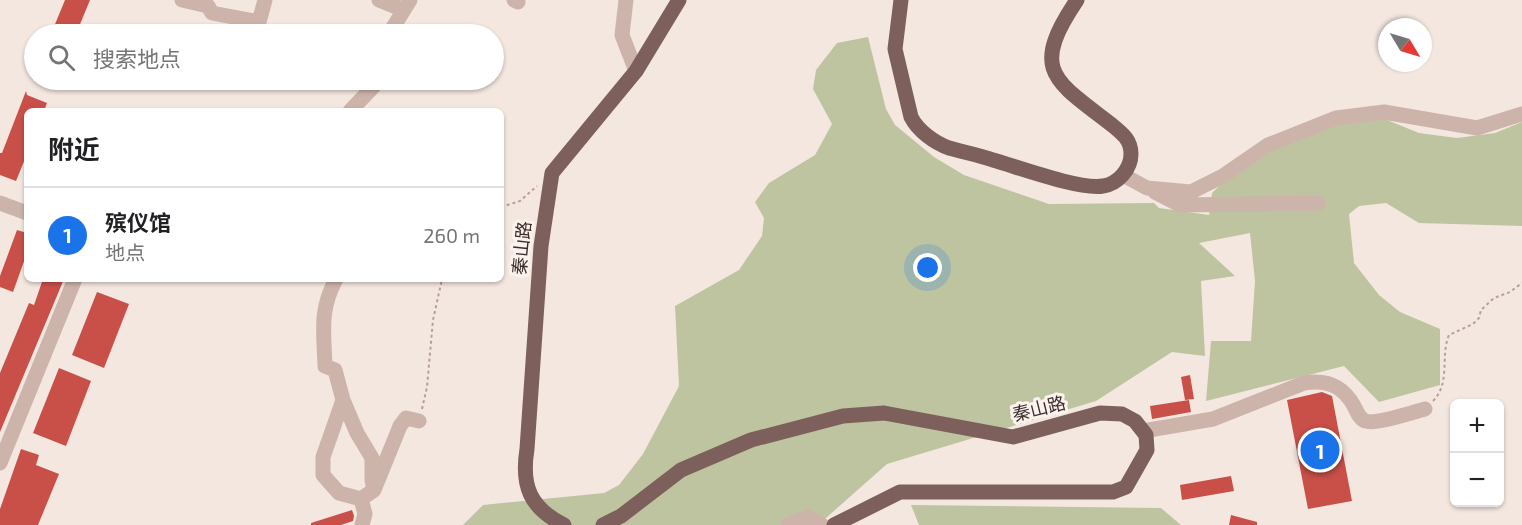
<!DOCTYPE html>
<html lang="zh">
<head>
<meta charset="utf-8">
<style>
	:root { --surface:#fff; --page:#f2f2f2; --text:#202124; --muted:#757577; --line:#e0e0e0; --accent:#1a73e8 }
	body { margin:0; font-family:"Exo 2","Noto Sans SC",sans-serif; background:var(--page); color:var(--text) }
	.controls { position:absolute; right:18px; bottom:18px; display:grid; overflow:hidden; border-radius:9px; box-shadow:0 2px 4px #0004 }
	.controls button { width:54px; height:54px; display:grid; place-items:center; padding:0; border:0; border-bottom:2px solid var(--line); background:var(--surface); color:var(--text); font:30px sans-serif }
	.compass { position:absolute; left:1378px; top:18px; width:54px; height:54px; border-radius:50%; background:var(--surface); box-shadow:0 2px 4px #0004; rotate:128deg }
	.you { position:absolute; left:928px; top:268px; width:21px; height:21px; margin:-15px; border:4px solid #fff; border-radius:50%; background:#1a73e8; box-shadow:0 0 0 9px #1a73e833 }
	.badge { display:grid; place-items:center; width:39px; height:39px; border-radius:50%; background:var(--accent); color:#fff; font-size:20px; font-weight:700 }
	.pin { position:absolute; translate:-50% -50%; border:3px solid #fff; box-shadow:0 2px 6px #0006 }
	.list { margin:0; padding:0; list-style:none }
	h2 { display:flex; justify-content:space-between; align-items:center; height:78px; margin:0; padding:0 24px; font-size:26px }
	h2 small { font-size:20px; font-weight:400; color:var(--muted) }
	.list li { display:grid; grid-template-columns:39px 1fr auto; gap:18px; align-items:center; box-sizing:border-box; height:96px; padding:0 24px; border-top:2px solid var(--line) }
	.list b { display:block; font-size:22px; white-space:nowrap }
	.list p { margin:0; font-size:20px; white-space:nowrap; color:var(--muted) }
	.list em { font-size:20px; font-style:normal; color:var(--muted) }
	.icon { flex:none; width:33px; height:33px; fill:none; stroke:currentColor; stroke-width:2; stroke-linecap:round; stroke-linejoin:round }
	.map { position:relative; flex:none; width:1522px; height:525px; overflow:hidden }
	.search { position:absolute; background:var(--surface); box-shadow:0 2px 4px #0004; left:24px; top:24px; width:480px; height:66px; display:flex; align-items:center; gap:15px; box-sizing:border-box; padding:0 21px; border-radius:33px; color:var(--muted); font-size:22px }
	.panel { position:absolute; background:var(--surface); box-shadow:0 2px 4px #0004; left:24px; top:108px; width:480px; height:174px; border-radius:9px }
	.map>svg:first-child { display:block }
	.green { fill:#bec49f }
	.building { fill:#c95049 }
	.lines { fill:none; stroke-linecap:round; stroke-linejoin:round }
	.path { stroke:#b99e95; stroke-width:2; stroke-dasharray:3 3; stroke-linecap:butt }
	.minor { stroke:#cdb4ab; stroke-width:15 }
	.major { stroke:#7d605b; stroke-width:15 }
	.labels { text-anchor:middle; stroke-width:6; stroke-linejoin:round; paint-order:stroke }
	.street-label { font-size:18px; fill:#3b2d2a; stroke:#fbf2ed }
</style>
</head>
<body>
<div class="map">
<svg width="1522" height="525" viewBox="0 0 1522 525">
	<rect width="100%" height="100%" fill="#f4e7e0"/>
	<!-- green -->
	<path class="green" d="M868,37L886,109L895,125L934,157L964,175L1049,204L1154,203L1159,208L1209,215L1212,193L1248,159L1356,117L1382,118L1419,133L1457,138L1495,133L1522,122V226L1419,223L1386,203L1359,206L1349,214L1354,263L1379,295L1400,312L1440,329V385L1379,402L1344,366L1206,401L1211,341H1251L1255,281L1250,233L1199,243L1235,276L1201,281L1205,356L1172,352L1096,401L887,464L818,525H463L483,505L604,493L619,485L643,454L679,386L675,306L739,270L762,236L764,218L755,202L769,183L815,155L832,124L813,89L816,70L837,43Z
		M911,505L1161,508L1181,525H919Z"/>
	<!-- building -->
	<path class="building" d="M65,0H90L76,34H51Z
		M26,91L27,95L47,103L44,111H27V154L16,181L0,175V153H2Z
		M17,230L27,233V253L13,292L0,287V276Z
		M43,279H64L0,432V373L29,303L34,305Z
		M97,292L129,304L104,368L72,355Z
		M59,368L91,381L66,446L33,433Z
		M1190,375L1194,399L1185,400L1181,377Z
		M1322,392L1332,396L1352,501L1308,509L1287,400Z
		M1189,400L1191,412L1152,419L1150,406Z
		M21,449L39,455L36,465L59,474L38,525H0V509Z
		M1231,476L1234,491L1182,500L1180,485Z
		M352,510L354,516L353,521L341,525H311V523Z
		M1231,515L1257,522V525H1229Z"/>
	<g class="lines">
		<!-- path -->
		<path class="path" d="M501,207L520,201L537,186
			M1433,401C1451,383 1440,356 1449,335L1473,324L1479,318L1481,310L1494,298L1510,292L1522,283
			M422,409L427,387L433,320L442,279"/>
		<!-- minor -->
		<path class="minor" d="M182,0L208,6L212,13L259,22L265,0
			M379,0L404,10
			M514,0L518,2
			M626,0L622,35L636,71
			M389,34L410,0
			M350,111L374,86L375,80
			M1123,175L1147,188L1191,192L1223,176L1268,145L1336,118L1384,112L1477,128L1522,114
			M1155,192L1180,205L1318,203
			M0,203L27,213
			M336,279C319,311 324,332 325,366L335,370L343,400L357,433L372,458V480L374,490
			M343,400L323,457V475L339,493L361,499L374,490L400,426L406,418L419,421
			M1143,431L1213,419L1304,383C1327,379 1343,386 1354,406C1357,412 1359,418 1365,421C1376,425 1413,412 1425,409
			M0,463L75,279
			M361,499L365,514L362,525
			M788,525L808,517L822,525"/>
		<!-- major -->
		<path class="major" d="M901,0L895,49L911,117C918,131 935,143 949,148C963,152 979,155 993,160C1018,167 1079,190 1103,186C1118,184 1131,169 1131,154C1131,140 1123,134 1112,125C1054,80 1029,71 1077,0
			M564,525C530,508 521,486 527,449L541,246L552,173L636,71L679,0
			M603,525L621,516L681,470L751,440L843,416L884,413L1013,437L1100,413L1122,414L1135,421L1146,435L1147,450L1126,487L1113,492H900L834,525"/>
	</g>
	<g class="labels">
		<!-- street labels -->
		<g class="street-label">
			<text transform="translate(522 248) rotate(-84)" y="6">秦山路</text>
			<text transform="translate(1039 409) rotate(-14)" y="6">秦山路</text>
		</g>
	</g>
</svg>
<div class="controls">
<button>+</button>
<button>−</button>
</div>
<svg class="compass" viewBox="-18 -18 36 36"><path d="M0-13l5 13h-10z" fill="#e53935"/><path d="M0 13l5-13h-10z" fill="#757577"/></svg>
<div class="you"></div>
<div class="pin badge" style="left:1320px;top:450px">1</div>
<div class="search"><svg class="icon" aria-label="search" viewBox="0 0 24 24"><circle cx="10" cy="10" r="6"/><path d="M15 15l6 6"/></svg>搜索地点</div>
<section class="panel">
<h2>附近<small></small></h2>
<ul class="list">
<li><span class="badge">1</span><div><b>殡仪馆</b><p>地点</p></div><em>260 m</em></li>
</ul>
</section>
</div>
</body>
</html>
